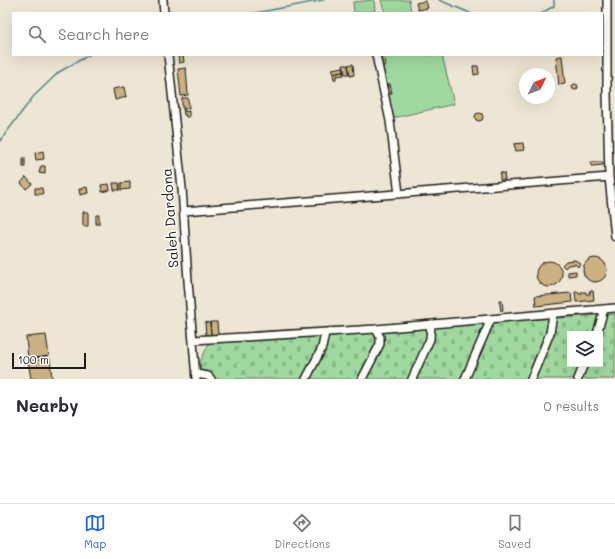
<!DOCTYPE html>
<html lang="en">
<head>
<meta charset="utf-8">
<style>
	:root { --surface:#fff; --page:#f2f2f3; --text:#2b2b33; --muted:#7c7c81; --line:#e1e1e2; --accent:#2563eb }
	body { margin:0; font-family:Mali,sans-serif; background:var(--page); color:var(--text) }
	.controls { position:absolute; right:12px; bottom:12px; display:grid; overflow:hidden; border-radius:0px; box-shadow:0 4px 16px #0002 }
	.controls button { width:36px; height:36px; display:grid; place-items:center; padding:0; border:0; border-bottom:1px solid var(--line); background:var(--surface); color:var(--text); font:20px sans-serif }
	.compass { position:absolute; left:519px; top:68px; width:36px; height:36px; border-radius:50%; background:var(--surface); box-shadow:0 4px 16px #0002; rotate:47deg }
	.scale { position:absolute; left:12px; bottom:10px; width:74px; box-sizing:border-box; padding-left:4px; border:2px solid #1c1c1c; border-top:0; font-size:11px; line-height:14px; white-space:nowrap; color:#1c1c1c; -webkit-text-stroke:3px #fdfcf7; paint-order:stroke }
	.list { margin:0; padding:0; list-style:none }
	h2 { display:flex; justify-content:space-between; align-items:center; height:52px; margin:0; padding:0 16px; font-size:17px }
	h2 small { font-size:13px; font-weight:400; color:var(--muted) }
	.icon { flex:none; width:22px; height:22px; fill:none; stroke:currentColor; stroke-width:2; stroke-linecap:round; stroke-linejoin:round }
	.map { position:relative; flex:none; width:615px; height:379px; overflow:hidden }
	.search { position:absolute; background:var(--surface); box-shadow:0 4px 16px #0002; left:12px; right:12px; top:12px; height:44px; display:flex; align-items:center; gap:10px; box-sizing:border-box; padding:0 14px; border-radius:0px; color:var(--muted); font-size:15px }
	.sheet { height:124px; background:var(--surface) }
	nav { display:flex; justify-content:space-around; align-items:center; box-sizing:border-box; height:56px; border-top:1px solid var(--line); background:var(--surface); font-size:11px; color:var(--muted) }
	nav a { display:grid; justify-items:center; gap:2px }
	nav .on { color:var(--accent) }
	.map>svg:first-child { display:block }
	.cemetery { fill:url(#cemetery-stones); stroke:#5e7a5e; fill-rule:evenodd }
	.garden { fill:#9fd99f; stroke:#5e7a5e }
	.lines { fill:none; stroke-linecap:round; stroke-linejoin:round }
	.stream { stroke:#548588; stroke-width:1.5 }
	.building { fill:#cbb181; stroke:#1c1c1c }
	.minor-casing { stroke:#1c1c1c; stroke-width:10 }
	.minor { stroke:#fdfcf7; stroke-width:7 }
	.labels { text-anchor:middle; stroke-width:3; stroke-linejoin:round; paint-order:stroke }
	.street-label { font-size:14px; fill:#1c1c1c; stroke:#fdfcf7 }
</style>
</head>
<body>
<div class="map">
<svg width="615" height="379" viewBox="0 0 615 379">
	<defs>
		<pattern id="cemetery-stones" width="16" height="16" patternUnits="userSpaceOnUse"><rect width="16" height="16" fill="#9fd99f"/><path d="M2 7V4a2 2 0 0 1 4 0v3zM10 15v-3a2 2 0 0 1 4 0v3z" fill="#88ba88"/></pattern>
	</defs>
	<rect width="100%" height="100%" fill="#eee6d4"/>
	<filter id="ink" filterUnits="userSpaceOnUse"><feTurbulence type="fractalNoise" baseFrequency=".025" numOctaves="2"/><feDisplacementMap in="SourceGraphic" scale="8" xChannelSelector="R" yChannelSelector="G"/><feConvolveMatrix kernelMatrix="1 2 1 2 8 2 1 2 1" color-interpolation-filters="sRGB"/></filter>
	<g filter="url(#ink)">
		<!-- cemetery -->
		<path class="cemetery" d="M615,314V379H202L200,362L209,343L331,336L482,323ZM570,334H600V364H570Z"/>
		<!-- garden -->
		<path class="garden" d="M374,0L375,11L354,13L353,2Z
			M381,0H409L411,12L385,13Z
			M378,55H442L454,104L393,118Z"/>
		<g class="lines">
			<!-- stream -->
			<path class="stream" d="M439,0L470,13
				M255,13L324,0
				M542,13L554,6V0
				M0,141L33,97L59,72L89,55"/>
		</g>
		<!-- building -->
		<path class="building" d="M426,1L428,8L418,10L416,3Z
			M178,55H183L184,62L179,63Z
			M380,55H384L386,65L383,66Z
			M562,56L565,84L559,85L556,57Z
			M353,64L354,75L350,76L348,65Z
			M343,65H348L349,74H345Z
			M473,66H478L479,74L474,75Z
			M343,67L344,72L333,73L332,69Z
			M186,68L188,95L181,96L178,69Z
			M343,72L344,75L336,76V79L334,80L333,74Z
			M387,84H390L392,93L390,94Z
			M572 87a3 3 0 1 1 6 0a3 3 0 1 1-6 0Z
			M124,87L126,97L115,100L113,89Z
			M182,98H188L189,108H182Z
			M183,109H185V112L189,111V117H186V115H184Z
			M475 117a4 4 0 1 1 8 0a4 4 0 1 1-8 0Z
			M523,143L524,150L516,151L514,144Z
			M43,151L44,159L36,160L35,153Z
			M23,158H25V167H23Z
			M591,162H603V165L591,166Z
			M41,166H45V174L39,173Z
			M500,173H504L505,180H500Z
			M26,177L32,184L26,189L21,183Z
			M130,182V189L121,190V183Z
			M113,183H119L120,190H114Z
			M109,184L110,190L102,192L101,185Z
			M87,187L88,193L80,195L79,189Z
			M35,188H42L43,194H35Z
			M83,212H88V226H83Z
			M96,215H99V224H96Z
			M583 270a12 12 0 1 1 24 0a12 12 0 1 1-24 0Z
			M575,260L580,263L578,267L575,264L568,265L565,268L562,265L566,261Z
			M536 274a13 13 0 1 1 26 0a13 13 0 1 1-26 0Z
			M576,271V275L568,276V272Z
			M589,291H593L594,300L576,302L575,292H578L579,294H582L581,292H586V294H590Z
			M571,293L572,302L536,306L535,296Z
			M499,300H502L503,310L501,311Z
			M205,322L210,323L211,335H206Z
			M210,322H217L218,334L211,335Z
			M46,335L49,356L28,359L26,337Z
			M50,359L52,379H31L28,361Z"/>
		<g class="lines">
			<!-- minor casing -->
			<g class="minor-casing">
				<path id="minor" d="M163,0L164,13
					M607,0V93L609,177L615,237
					M168,55L182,188L188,281L196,379
					M376,55L390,121L399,194
					M184,211L609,177
					M597,334L604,309
					M193,340L376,329L615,308
					M196,374L208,376L211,379
					M306,379L322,348L325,333
					M362,379L380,344V337L376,329
					M412,379L430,339L431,324
					M465,379L491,319
					M531,379L550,333L553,314
					M578,379L584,364"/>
			</g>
			<!-- minor -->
			<use href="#minor" class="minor"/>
		</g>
	</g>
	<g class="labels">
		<!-- street labels -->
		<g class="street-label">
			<text transform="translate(170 218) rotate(-94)" y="5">Saleh Dardona</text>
		</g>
	</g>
</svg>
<div class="controls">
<button><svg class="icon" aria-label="layers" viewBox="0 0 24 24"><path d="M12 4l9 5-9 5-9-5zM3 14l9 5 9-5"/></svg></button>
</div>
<svg class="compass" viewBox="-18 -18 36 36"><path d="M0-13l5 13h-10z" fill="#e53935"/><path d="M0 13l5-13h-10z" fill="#7c7c81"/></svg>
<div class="scale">100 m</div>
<div class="search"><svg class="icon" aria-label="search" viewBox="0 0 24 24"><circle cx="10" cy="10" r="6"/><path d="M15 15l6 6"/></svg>Search here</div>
</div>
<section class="sheet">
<h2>Nearby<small>0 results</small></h2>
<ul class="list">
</ul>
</section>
<nav>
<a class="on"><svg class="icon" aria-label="map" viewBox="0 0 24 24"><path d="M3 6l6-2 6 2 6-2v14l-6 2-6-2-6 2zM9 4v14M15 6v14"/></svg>Map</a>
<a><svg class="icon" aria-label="directions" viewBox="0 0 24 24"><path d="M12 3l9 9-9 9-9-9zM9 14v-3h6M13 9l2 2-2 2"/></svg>Directions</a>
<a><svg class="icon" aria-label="saved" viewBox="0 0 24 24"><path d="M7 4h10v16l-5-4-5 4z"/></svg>Saved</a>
</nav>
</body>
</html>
